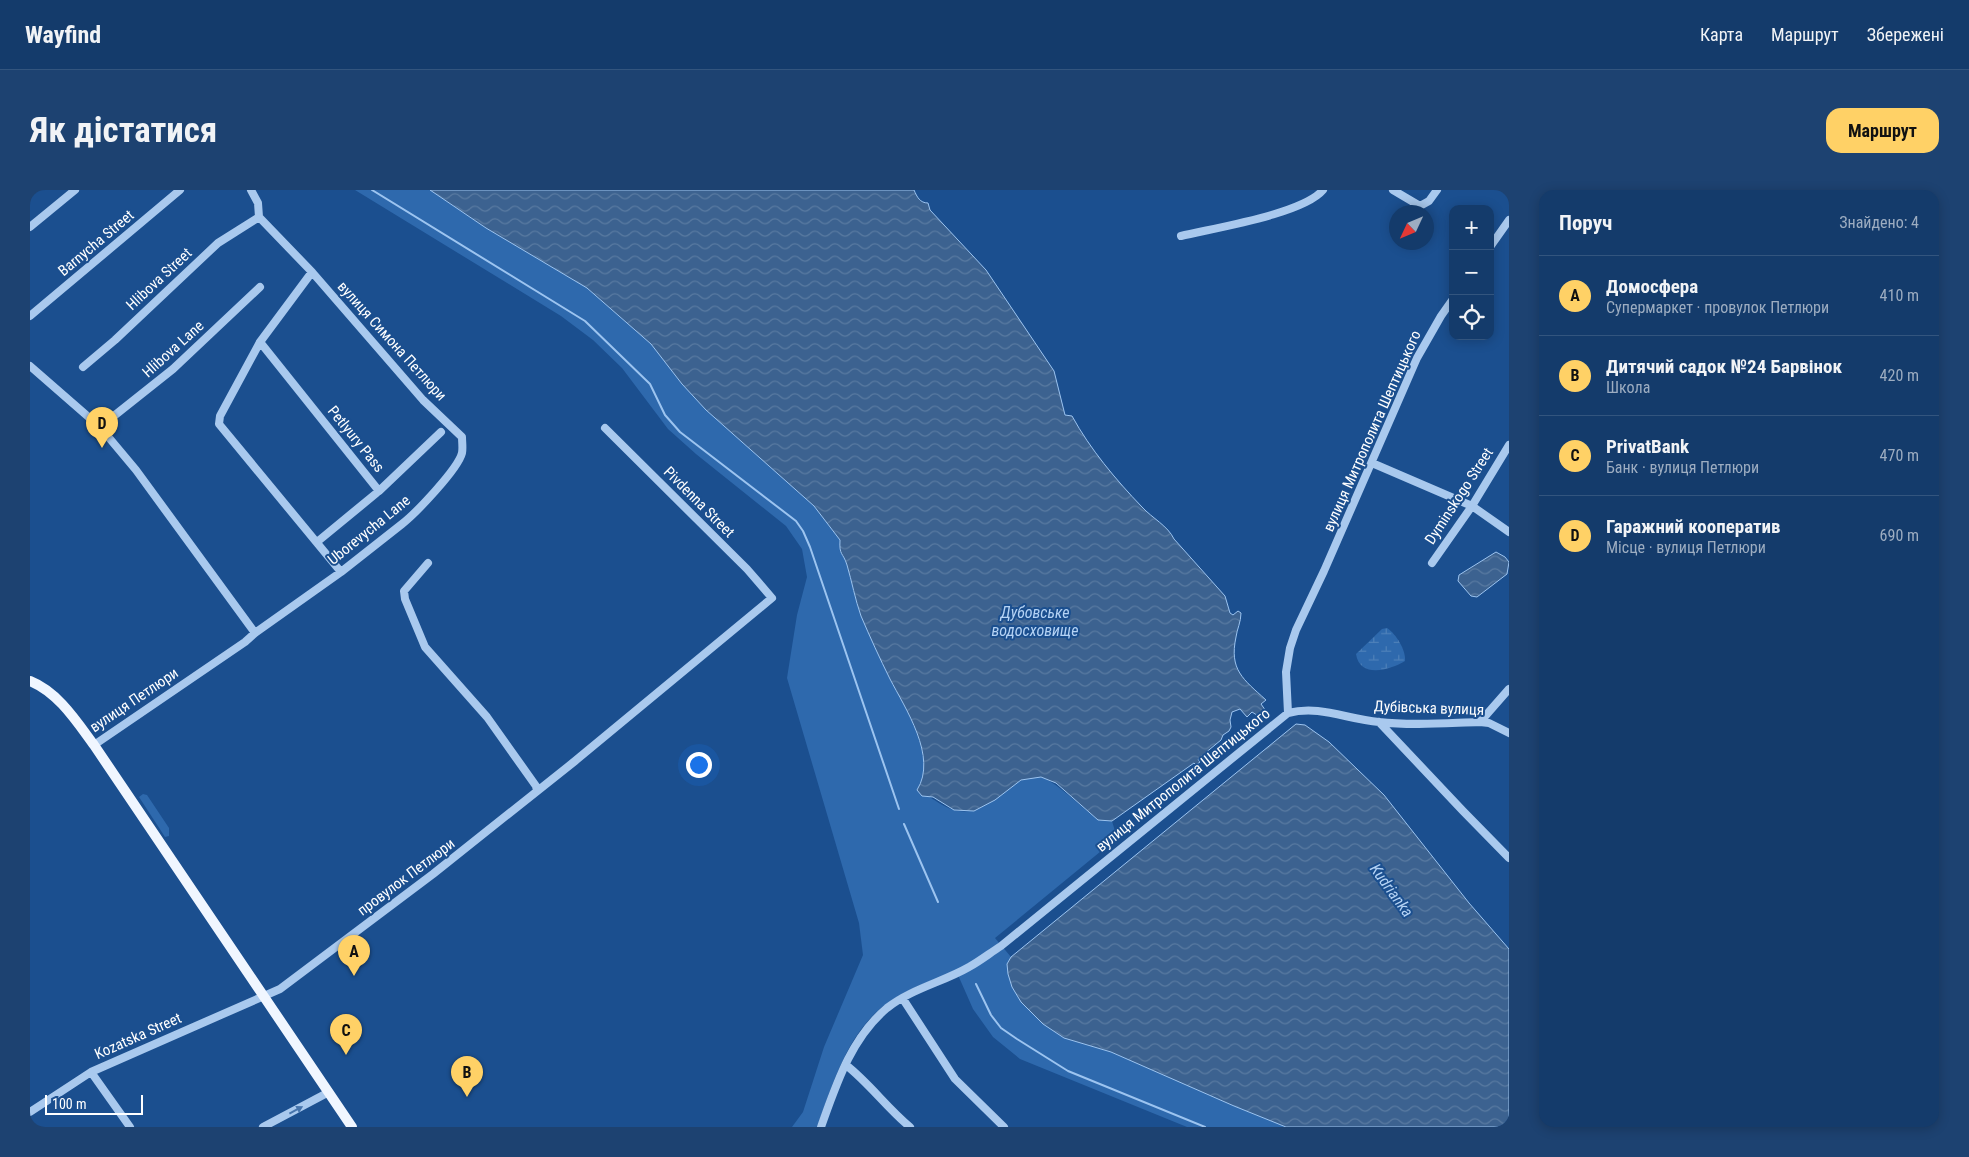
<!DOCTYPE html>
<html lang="uk">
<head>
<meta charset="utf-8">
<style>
	:root { --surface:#143b6b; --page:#1d4271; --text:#f1f3f6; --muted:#9dadc1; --line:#33557e; --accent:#ffd166 }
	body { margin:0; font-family:"Roboto Condensed",sans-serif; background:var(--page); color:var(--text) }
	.controls { position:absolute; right:15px; top:15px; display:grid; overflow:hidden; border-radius:10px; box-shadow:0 2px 12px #0003 }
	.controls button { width:45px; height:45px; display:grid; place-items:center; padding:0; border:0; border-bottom:1px solid var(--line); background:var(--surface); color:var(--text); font:25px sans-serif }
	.compass { position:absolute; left:1359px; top:15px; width:45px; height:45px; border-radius:50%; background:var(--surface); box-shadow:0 2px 12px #0003; rotate:226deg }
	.scale { position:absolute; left:15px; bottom:12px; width:98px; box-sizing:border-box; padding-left:5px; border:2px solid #fff; border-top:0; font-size:14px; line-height:18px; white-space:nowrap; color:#fff; -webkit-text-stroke:4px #1b4f8f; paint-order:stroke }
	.you { position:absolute; left:668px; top:574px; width:18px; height:18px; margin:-12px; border:4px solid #fff; border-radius:50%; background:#1a73e8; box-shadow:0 0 0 8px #1a73e833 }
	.badge { display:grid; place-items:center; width:32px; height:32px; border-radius:50%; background:var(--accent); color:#111; font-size:16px; font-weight:700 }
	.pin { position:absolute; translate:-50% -41px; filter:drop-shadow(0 1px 2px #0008) }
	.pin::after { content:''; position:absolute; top:26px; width:18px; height:15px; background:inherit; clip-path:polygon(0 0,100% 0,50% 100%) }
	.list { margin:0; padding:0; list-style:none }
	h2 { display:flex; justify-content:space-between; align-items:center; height:65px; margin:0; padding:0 20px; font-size:21px }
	h2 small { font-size:16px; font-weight:400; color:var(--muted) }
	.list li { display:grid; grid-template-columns:32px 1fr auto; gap:15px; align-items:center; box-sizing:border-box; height:80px; padding:0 20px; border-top:1px solid var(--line) }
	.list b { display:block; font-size:19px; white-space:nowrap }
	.list p { margin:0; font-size:16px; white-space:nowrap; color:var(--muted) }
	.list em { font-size:16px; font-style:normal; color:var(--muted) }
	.icon { flex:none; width:28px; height:28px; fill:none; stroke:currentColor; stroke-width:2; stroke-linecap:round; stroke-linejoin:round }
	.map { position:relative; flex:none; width:1479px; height:937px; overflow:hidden; border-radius:15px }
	header { display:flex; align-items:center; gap:30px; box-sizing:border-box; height:70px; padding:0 25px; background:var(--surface); border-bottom:1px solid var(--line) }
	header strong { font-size:24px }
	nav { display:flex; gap:28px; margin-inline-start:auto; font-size:18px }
	.intro { display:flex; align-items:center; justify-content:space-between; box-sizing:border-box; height:120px; padding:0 30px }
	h1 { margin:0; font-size:35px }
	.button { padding:12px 22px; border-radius:15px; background:var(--accent); color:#111; font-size:18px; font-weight:700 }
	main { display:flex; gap:30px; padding:0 30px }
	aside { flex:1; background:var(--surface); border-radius:15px; box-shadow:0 2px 12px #0003 }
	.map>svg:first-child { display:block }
	.grass { fill:#2e69ad }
	.wetland { fill:url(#wetland-marsh) }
	.water { fill:url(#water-waves); stroke:#9cc4f0 }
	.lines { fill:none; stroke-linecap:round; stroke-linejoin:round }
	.stream { stroke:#9cc4f0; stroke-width:2 }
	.minor { stroke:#a9c9ee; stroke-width:8 }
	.major { stroke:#f0f6ff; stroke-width:10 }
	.oneway { fill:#4674ac }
	.labels { text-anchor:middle; stroke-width:4; stroke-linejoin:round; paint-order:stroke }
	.street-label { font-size:15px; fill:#fff; stroke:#1b4f8f }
	.water-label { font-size:16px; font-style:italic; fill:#b5d3f5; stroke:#1b4f8f }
</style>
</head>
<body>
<header>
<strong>Wayfind</strong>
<nav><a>Карта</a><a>Маршрут</a><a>Збережені</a></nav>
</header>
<div class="intro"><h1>Як дістатися</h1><a class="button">Маршрут</a></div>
<main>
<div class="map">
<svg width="1479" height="937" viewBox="0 0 1479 937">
	<defs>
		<pattern id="wetland-marsh" width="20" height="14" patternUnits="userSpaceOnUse" patternTransform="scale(1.25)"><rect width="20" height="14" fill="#2e69ad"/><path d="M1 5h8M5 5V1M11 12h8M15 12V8" fill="none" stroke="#4d80b9"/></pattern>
		<pattern id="water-waves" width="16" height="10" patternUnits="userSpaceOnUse" patternTransform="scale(1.25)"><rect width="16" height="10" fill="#3c6290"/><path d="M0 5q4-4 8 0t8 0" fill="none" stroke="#597aa1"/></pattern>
	</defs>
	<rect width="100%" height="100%" fill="#1b4f8f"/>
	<!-- grass -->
	<path class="grass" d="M325,0H400L456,38L557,98L621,154L652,194L676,220L784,316L810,350C809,366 813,362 817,375C822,393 825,412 833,430C842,450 851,470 860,489C875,518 907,567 887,600C899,605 912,617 924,620C960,630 977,584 1010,587C1022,588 1056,621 1068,630L1082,631L1087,648L965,748L981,767L977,774L1034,848L1081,862L1204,916L1256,937H1157L990,869L963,847L943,819L928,785L937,778C909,788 880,796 856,814C817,843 803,894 787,937H762L773,922L794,857L833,765L829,733L757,488L767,425L777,387L772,359L756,336L666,264L638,239L592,178L563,150L531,126Z
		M113,604L117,605L139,638V646L135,647L109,607Z"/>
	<!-- wetland -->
	<path class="wetland" d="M1357,438C1366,444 1376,460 1375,471C1360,480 1330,489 1326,464L1352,439Z"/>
	<!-- water -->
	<path class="water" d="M400,0H884C887,7 890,13 898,13L900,20L956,80L1024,181L1035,225L1042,226C1060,259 1086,290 1112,317C1122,328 1138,336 1144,349L1195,406L1200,423L1203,425L1208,421L1211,423C1211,432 1207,439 1206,447C1199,480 1213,489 1236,510L1231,514L1238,524L1233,529L1222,522L1217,527L1210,519L1202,522L1200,530L1201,537L1199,541L1193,545L1191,550L1168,569L1170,572L1166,575L1164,573L1082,631L1068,630L1026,593L1011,587L991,590L965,610L944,621L924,620L903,607L892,606L887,600C908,567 875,518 860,489C850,469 840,447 831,426C825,409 822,392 817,375C813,362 809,366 810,350L784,316L676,220L652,194L621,154L557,98L456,38Z
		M1466,362L1475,367L1479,372L1477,384L1447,407L1441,406L1428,391L1429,385Z
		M1266,534L1275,535L1299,552L1354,605L1439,713L1479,759V937H1256L1204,916L1081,862L1034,848L1013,834L991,812L982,797L978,784L977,774L981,767Z"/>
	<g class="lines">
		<!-- stream -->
		<path class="stream" d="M342,0L555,131L620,194L635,225L650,242L766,331L773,341L780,357L869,619
			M874,634L908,712
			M946,794L961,825L971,838L987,849L1038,881L1175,937"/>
		<!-- minor -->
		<path class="minor" d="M1363,0L1390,16L1399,11L1407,0
			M0,37L45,0
			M1151,46C1184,38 1273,24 1293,0
			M1460,57L1479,30
			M282,82L230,152L190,226L189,234L311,382
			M0,126L150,0
			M230,152L349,301L287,352
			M0,176L70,237L106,280L225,443
			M53,177L85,150L188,53L229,27
			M70,237L143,179L230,97
			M1342,273L1442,316L1479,342
			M349,301L411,242
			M398,373L374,401L375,409L395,457L457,527L506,596L507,601
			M1402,373L1442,316L1479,255
			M1258,523L1256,482L1260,458L1266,440L1294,381L1387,168L1411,126L1423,109
			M1349,532L1433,621L1479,668
			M1450,532L1479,499
			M64,555L215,452L225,443L311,382L372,334C386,323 428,279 432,263C433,258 432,252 432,247L393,210L282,82L229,27L228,13L221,0
			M873,809L925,889L974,937
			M816,875C840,894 857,918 880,937
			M61,882L100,937
			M0,922L61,882L250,799L403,684L545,571L742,408L717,379L575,238
			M233,937L299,902
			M791,937C806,895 821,848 857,818C881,799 913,792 939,777C950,771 960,763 971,756L1258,523C1290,515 1316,529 1349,532C1382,536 1417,533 1450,532L1459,533L1479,543"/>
		<!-- major -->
		<path class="major" d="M0,491C28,502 47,532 64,555L322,937"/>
	</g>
	<!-- one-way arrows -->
	<defs><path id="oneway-solid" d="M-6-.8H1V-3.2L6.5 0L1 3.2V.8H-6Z" transform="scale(1.25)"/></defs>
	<use class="oneway" href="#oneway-solid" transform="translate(266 920) rotate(-28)"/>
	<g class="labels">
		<!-- street labels -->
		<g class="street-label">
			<text transform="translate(66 53) rotate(-40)" y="5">Barnycha Street</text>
			<text transform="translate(129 89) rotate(-43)" y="5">Hlibova Street</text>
			<text transform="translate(362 151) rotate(48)" y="5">вулиця Симона Петлюри</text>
			<text transform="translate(143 159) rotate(-42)" y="5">Hlibova Lane</text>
			<text transform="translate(1342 241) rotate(-66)" y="5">вулиця Митрополита Шептицького</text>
			<text transform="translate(326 249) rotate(51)" y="5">Petlyury Pass</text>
			<text transform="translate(1429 306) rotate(-57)" y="5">Dyminskogo Street</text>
			<text transform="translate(669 312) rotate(45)" y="5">Pivdenna Street</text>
			<text transform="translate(339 340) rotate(-39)" y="5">Uborevycha Lane</text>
			<text transform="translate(104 510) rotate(-34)" y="5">вулиця Петлюри</text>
			<text transform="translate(1399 518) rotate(2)" y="5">Дубівська вулиця</text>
			<text transform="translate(1153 590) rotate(-39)" y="5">вулиця Митрополита Шептицького</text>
			<text transform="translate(376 687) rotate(-37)" y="5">провулок Петлюри</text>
			<text transform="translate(108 846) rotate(-24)" y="5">Kozatska Street</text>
		</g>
		<!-- water labels -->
		<g class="water-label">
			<text x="1005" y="428">Дубовське<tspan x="1005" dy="18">водосховище</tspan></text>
			<text transform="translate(1362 700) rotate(54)" y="6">Kudrianka</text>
		</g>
	</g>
</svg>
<div class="controls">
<button>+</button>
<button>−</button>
<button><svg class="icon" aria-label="locate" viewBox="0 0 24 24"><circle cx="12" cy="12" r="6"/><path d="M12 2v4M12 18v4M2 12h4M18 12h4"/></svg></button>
</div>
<svg class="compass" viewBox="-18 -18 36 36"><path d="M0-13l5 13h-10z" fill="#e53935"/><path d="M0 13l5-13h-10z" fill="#9dadc1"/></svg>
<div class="scale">100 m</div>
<div class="you"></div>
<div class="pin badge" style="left:324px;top:786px">A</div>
<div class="pin badge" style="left:437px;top:907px">B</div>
<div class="pin badge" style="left:316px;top:865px">C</div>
<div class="pin badge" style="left:72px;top:258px">D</div>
</div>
<aside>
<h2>Поруч<small>Знайдено: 4</small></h2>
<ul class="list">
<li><span class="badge">A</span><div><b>Домосфера</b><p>Супермаркет · провулок Петлюри</p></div><em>410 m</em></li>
<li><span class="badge">B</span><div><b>Дитячий садок №24 Барвінок</b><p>Школа</p></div><em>420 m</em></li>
<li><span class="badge">C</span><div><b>PrivatBank</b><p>Банк · вулиця Петлюри</p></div><em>470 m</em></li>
<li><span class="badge">D</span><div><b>Гаражний кооператив</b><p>Місце · вулиця Петлюри</p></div><em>690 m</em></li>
</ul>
</aside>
</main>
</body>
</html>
